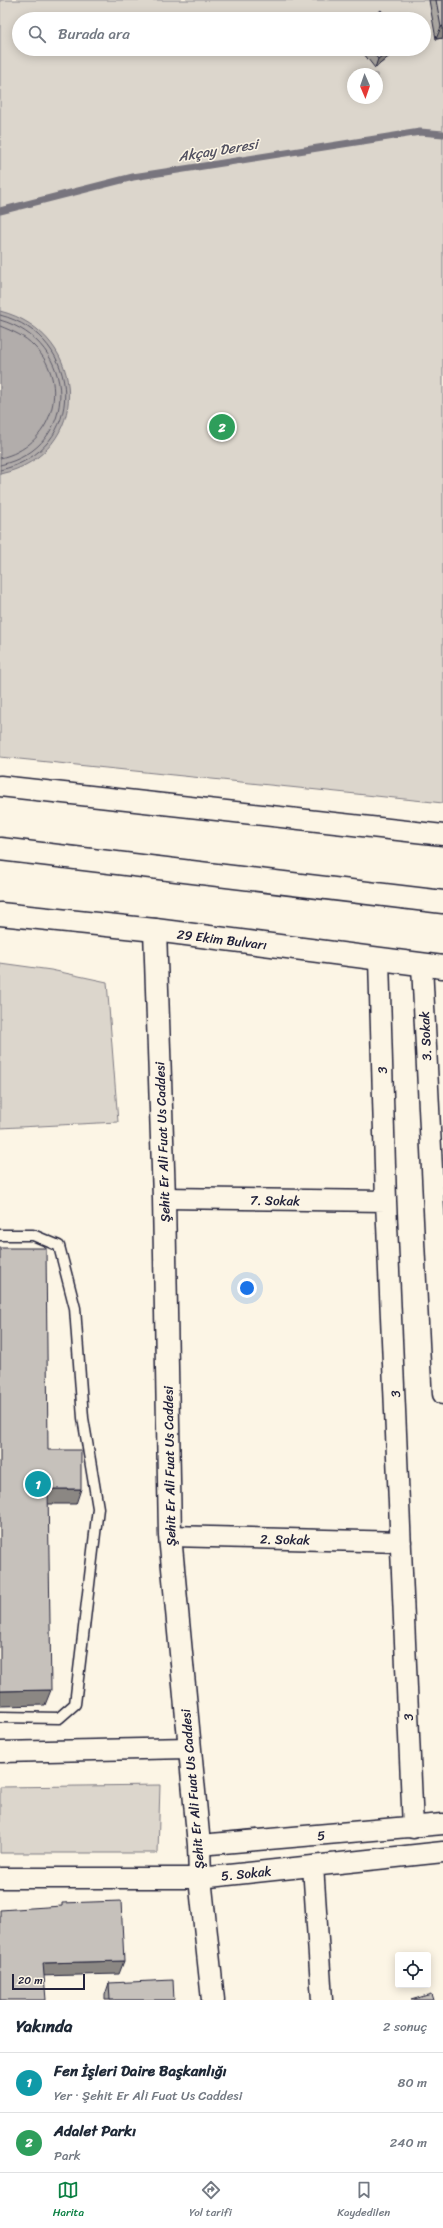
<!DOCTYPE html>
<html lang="tr">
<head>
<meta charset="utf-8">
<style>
	:root { --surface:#fff; --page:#f2f2f3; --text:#1f2937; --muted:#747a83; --line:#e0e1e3; --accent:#0b8043 }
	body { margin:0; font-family:Sriracha,sans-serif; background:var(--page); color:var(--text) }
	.controls { position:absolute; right:12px; bottom:12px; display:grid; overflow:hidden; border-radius:4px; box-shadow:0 2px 10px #0003 }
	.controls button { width:36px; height:36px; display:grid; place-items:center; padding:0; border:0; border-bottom:1px solid var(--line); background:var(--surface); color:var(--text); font:20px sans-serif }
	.compass { position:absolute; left:347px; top:68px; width:36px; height:36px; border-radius:50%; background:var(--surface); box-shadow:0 2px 10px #0003; rotate:178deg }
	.scale { position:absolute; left:12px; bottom:10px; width:73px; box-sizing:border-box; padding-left:4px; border:2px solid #22223b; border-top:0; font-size:11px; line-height:14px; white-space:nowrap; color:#22223b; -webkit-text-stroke:3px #fcf5e5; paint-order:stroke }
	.you { position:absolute; left:247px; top:1288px; width:14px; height:14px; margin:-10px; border:3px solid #fff; border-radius:50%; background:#1a73e8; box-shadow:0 0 0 6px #1a73e833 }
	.badge { display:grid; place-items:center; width:26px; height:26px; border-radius:50%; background:var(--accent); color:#fff; font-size:13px; font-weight:700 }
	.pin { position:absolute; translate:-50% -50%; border:2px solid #fff; box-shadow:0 1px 4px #0006 }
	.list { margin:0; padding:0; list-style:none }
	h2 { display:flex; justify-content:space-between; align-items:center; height:52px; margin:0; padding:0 16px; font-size:17px }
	h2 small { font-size:13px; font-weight:400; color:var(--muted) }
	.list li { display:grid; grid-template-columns:26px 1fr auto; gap:12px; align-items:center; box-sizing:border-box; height:60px; padding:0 16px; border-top:1px solid var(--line) }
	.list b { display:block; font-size:15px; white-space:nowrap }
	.list p { margin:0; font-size:13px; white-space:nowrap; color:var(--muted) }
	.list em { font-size:13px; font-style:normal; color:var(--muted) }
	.icon { flex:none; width:22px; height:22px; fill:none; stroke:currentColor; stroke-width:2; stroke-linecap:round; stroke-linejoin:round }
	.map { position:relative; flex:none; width:443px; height:2000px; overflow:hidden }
	.search { position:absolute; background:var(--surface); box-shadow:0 2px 10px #0003; left:12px; right:12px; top:12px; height:44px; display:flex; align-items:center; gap:10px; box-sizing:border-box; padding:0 14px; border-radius:22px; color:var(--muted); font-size:15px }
	.sheet { height:172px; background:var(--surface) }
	nav { display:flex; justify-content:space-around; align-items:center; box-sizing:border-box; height:56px; border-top:1px solid var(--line); background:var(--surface); font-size:11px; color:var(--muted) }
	nav a { display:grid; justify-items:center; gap:2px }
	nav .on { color:var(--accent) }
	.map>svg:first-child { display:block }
	.green { fill:#dcd6cc; stroke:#7f7c84; fill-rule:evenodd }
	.water { fill:#b2adab; stroke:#78757e }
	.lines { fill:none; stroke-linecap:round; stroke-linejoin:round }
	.shore { stroke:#5c5a68; stroke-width:1 }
	.stream { stroke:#78757e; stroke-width:7 }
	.service-casing { stroke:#22223b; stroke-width:13 }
	.minor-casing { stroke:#22223b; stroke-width:23 }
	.tertiary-casing { stroke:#22223b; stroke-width:25 }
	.primary-casing { stroke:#22223b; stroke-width:25 }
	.service { stroke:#fcf5e5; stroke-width:10 }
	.minor { stroke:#fcf5e5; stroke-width:20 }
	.tertiary { stroke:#fcf5e5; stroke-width:22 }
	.primary { stroke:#fcf5e5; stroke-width:22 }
	.wall { fill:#aaa6a1; stroke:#22223b }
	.shaded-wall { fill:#8b8783; stroke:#22223b }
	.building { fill:#c6c1bb; stroke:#22223b }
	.labels { text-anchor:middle; stroke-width:3; stroke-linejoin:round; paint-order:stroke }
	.street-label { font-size:13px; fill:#22223b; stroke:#fcf5e5 }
	.water-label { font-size:14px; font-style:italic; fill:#545362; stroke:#fcf5e5 }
</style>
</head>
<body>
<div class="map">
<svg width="443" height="2000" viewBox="0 0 443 2000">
	<rect width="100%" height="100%" fill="#fcf5e5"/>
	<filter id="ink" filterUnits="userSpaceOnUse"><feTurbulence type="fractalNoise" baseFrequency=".025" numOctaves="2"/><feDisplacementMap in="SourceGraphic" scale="8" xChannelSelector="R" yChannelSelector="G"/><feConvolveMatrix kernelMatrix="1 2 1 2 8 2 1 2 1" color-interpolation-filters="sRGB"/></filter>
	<g filter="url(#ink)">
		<!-- green -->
		<path class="green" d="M0,0H443V803L0,757ZM19,19H424V49H19ZM353,74H377V98H353Z
			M0,963L51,970L107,982L118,1122L0,1128Z
			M160,1785L158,1853H0V1787Z"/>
		<!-- water -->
		<path class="water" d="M0,311C90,334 93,454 0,474Z"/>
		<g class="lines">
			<!-- shore -->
			<path class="shore" d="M0,315C85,337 88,451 0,470
				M0,320C78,342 82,447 0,465
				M0,326C12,331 25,336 34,346C72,384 52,447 0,458"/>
			<!-- stream -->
			<path class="stream" d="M0,211L133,177L420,132L443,134"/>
			<!-- service casing -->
			<g class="service-casing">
				<path id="service" d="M0,1235H33L59,1246L75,1308L83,1418L98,1508L75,1704L59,1718L0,1717"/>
			</g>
			<!-- minor casing -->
			<g class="minor-casing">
				<path id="minor" d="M0,786L443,835
					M379,959L386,1201L413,1828
					M422,965L443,1394
					M164,1198L386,1201
					M170,1536L401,1542
					M0,1752L189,1748
					M199,1845L443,1824
					M313,1866L322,2000
					M0,1878H200L443,1852"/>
			</g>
			<!-- tertiary casing -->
			<g class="tertiary-casing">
				<path id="tertiary" d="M155,930L164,1198L170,1536L199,1845L200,1878L213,2000"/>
			</g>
			<!-- primary casing -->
			<g class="primary-casing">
				<path id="primary" d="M0,849L443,902
					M0,914L155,930L443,967"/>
			</g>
			<!-- service -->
			<use href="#service" class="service"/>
			<!-- minor -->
			<use href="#minor" class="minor"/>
			<!-- tertiary -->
			<use href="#tertiary" class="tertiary"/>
			<!-- primary -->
			<use href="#primary" class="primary"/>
		</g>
		<!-- wall -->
		<path class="wall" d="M429,0H443V38L436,39Z
			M360,49H398L375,68Z
			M109,1983L174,2000H105V1995Z"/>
		<!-- shaded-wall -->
		<path class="shaded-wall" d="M443,26V38L436,39L441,27Z
			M390,49H398L375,68L378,59Z
			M48,1489H81L76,1504H43Z
			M51,1690L45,1705L0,1706V1691Z
			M124,1961L119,1974L39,1976L43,1963Z"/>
		<!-- building -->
		<path class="building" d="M436,0H443V26L441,27Z
			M381,10L388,19H370Z
			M370,49H390L378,59Z
			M0,1248H46L48,1450H81V1489H48L51,1690L0,1691Z
			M121,1901L124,1961L43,1963L46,2000H0V1910L62,1906V1903Z
			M173,1980L174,2000H110L109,1983Z
			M431,1994L433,2000H411Z"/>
	</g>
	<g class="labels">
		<!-- street labels -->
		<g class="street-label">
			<text transform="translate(222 939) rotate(7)" y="5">29 Ekim Bulvarı</text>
			<text transform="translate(425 1036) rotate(-93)" y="5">3. Sokak</text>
			<text transform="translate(382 1070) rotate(-92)" y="5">3</text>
			<text transform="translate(162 1142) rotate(-92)" y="5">Şehit Er Ali Fuat Us Caddesi</text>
			<text transform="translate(275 1200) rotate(1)" y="5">7. Sokak</text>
			<text transform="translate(395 1394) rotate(-93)" y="5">3</text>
			<text transform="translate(169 1466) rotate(-91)" y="5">Şehit Er Ali Fuat Us Caddesi</text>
			<text transform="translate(285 1539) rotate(1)" y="5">2. Sokak</text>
			<text transform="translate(408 1717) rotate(-92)" y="5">3</text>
			<text transform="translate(192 1789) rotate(-95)" y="5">Şehit Er Ali Fuat Us Caddesi</text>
			<text transform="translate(321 1835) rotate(-4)" y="5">5</text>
			<text transform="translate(246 1873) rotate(-6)" y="5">5. Sokak</text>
		</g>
		<!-- water labels -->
		<g class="water-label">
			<text transform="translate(218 150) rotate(-9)" y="5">Akçay Deresi</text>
		</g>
	</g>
</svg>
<div class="controls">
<button><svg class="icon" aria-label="locate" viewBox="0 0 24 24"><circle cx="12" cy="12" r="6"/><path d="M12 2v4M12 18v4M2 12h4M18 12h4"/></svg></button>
</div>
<svg class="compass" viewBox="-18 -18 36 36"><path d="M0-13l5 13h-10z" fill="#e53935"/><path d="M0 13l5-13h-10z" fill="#747a83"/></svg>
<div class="scale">20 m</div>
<div class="you"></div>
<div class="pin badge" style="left:38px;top:1484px;background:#0f9aa8">1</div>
<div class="pin badge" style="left:222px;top:427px;background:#2e9e5b">2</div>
<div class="search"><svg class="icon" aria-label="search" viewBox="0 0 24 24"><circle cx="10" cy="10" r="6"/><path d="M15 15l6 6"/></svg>Burada ara</div>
</div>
<section class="sheet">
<h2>Yakında<small>2 sonuç</small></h2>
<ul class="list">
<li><span class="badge" style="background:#0f9aa8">1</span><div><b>Fen İşleri Daire Başkanlığı</b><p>Yer · Şehit Er Ali Fuat Us Caddesi</p></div><em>80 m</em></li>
<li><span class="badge" style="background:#2e9e5b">2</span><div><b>Adalet Parkı</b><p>Park</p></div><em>240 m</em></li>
</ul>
</section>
<nav>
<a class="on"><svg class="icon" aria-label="map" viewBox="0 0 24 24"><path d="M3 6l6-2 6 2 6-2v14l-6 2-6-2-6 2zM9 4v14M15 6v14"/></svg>Harita</a>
<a><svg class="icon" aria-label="directions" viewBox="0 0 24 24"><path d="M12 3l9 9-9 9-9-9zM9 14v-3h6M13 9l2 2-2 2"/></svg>Yol tarifi</a>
<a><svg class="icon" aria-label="saved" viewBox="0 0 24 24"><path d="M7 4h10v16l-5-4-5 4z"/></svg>Kaydedilen</a>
</nav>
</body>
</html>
